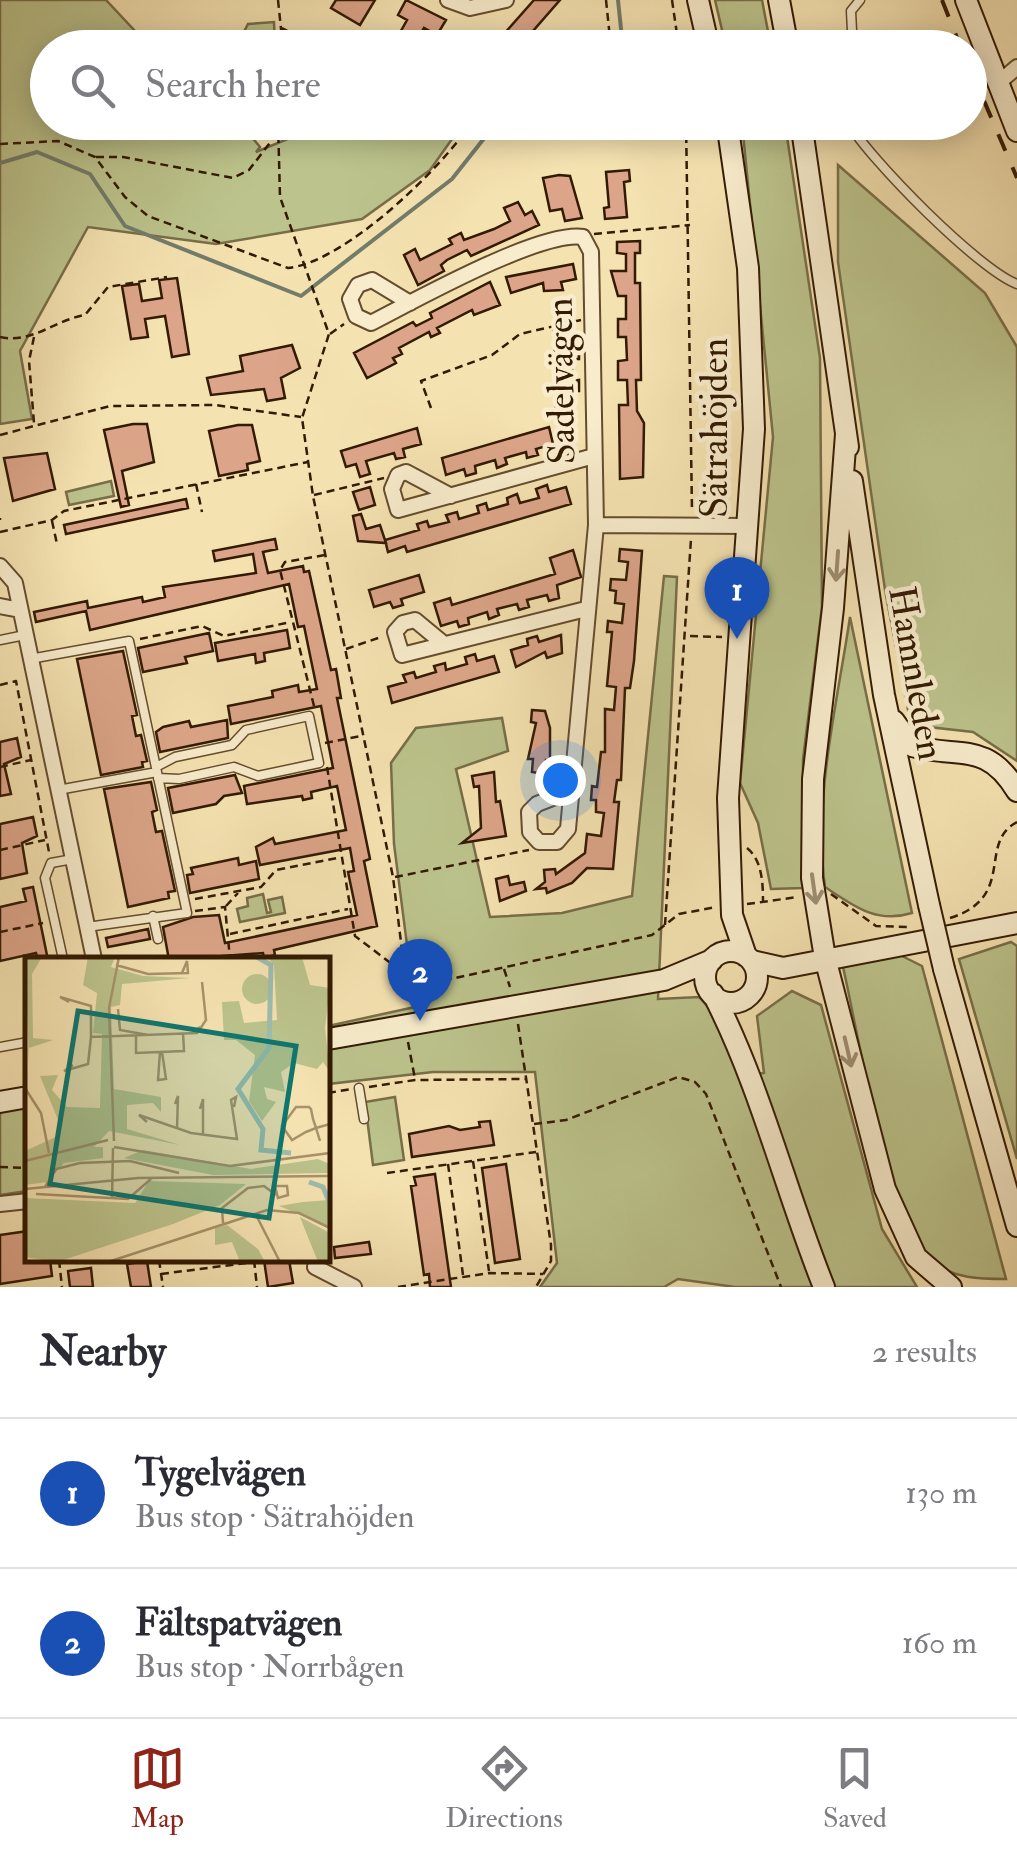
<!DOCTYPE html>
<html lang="en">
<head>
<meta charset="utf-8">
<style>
	:root { --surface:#fff; --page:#f2f2f3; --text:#2b2b33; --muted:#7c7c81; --line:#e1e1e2; --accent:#8f2418 }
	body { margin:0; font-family:"IM FELL Double Pica",serif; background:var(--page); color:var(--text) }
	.you { position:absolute; left:560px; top:780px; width:35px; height:35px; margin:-25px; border:8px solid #fff; border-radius:50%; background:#1a73e8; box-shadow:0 0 0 15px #1a73e833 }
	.badge { display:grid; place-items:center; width:65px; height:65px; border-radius:50%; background:var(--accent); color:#fff; font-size:32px; font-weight:700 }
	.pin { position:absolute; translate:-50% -82px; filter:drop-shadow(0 2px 5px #0008) }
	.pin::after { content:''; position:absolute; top:52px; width:35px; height:30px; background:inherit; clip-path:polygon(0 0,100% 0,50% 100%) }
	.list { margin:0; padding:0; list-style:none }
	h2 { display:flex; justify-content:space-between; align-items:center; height:130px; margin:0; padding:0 40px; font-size:42px }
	h2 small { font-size:32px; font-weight:400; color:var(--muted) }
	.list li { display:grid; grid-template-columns:65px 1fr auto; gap:30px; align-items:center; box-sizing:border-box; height:150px; padding:0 40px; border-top:2px solid var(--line) }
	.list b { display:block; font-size:38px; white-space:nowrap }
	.list p { margin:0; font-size:32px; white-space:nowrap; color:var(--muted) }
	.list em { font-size:32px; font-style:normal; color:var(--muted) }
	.icon { flex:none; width:55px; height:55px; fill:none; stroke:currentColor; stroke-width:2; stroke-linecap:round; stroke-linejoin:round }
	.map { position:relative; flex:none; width:1017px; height:1287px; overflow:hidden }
	.search { position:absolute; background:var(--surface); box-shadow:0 5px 25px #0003; left:30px; right:30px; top:30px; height:110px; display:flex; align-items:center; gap:25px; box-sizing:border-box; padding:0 35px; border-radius:55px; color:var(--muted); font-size:38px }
	.sheet { height:430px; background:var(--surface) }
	nav { display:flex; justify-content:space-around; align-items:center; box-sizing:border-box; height:140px; border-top:2px solid var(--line); background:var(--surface); font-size:28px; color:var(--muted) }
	nav a { display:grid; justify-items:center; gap:5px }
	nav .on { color:var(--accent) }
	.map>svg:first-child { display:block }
	.green { fill:#bcc38c; stroke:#786e48; stroke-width:2.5 }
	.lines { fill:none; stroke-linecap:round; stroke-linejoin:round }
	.stream { stroke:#727c6a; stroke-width:4 }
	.building { fill:#dca589; stroke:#331a03; stroke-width:2.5 }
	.lane-casing { stroke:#644c2e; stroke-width:11 }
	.street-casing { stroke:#644c2e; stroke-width:18 }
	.secondary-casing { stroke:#331a03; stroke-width:24 }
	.path { stroke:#331a03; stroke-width:2.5; stroke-dasharray:8 5; stroke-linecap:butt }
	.lane { stroke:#f8eccc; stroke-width:8 }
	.street { stroke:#f8eccc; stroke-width:14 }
	.secondary { stroke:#f8eccc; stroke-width:20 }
	.rail { stroke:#331a03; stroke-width:4; stroke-dasharray:18 18; stroke-linecap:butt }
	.secondary-bridge-casing { stroke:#331a03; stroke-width:24; stroke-linecap:butt }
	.secondary-bridge { stroke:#f8eccc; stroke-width:20 }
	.oneway { stroke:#9f8e72 }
	.labels { text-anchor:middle; stroke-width:9; stroke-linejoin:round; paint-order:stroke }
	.street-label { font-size:38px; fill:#331a03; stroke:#f8eccc }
	.inset-river { fill:none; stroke:#9cbdae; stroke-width:5 }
	.inset-road { fill:none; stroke:#a7926b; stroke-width:2.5 }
	.view { fill:#0f766e; fill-opacity:0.15; stroke:#0f766e; stroke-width:5 }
	.inset-edge { fill:none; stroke:#331a03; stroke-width:5 }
</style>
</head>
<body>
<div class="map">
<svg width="1017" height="1287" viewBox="0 0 1017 1287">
	<rect width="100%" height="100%" fill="#f5e2b1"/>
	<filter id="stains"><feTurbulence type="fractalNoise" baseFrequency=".002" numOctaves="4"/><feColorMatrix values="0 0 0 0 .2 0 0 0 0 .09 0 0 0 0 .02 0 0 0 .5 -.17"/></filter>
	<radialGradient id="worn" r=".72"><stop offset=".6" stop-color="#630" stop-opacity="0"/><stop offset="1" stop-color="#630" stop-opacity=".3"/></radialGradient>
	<!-- green -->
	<path class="green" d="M0,0H106L150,47L48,48V122L250,123L246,130L260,147L256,152L326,123L462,125L430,170L362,219L216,244L88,227L20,351L32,419L0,424Z
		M715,0H762L771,47H726Z
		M274,22L275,47H236L248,24Z
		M742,123H785L820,358L822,607L803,759V888L771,889L758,823L740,783L773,437Z
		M838,165L985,293L1017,347V761L973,732L911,725L885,590L838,262Z
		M111,481L114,496L69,505L66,492Z
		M664,576L677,577L658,999L699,997L719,1019L741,1076L764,1073L757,1016L792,991L821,1005L882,1229L917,1287H735L678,1279L664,1287H540L557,1263L535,1072H433L328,1084V1026L415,1007L394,844L391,763L416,728L502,718L508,751L456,769L490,917L562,913L632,896Z
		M850,617L912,913C876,924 854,906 825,887C813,799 837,705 850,617Z
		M263,894L267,913L271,912L268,900L282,897L285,913L240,922L237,909L248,906L247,898Z
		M1011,942L1017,946V1159L959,959Z
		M900,955L922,966L1006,1279C982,1279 952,1279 933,1261C886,1215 859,1036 843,967Z
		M27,1088V1191L0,1195V1094Z
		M395,1097L404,1160L373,1165L365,1102Z"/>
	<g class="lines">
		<!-- stream -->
		<path class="stream" d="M618,0L623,48
			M0,163L37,152L90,174L125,226L301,296L452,179L497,122"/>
	</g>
	<!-- building -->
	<path class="building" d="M336,0H375L360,25L331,8Z
		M406,0L446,20L437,35L424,28L413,47L397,38L407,20L398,15Z
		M534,0H560L519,47L503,35Z
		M629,170L630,181L624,182L627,217L605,219L604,208L609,207L606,172Z
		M559,175L570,176L582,218L565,221L562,209L550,211L543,178Z
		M518,202L525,215L532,211L539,225L471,256L467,250L447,260L441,265L444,271L418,285L404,255L415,249L420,260L452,244L449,239L461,233L464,240L494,229L510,221L504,208Z
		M640,241V253H635V283H640L641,380H636L637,411L644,423L643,477L620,479L619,405H628L627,380H618V361L627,360L626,337H618V319H626V296H618L611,271H626V254L617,253V242Z
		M573,264L576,279L561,282L563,290L544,291L543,283L511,293L506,277Z
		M177,278L189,354L172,357L165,316L145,319L148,337L131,339L122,286L139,284L142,301L162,298L159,280Z
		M490,282L500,305L474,315L472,310L437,328L440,333L431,337L429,332L399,348L402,354L393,358L396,363L367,378L354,353L413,322L416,326L432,318L430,313Z
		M554,330H572V349H579V359H572V381L579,380V391H572L573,420L556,421Z
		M292,345L300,368L281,378L285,398L267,401L264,389L211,395L207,378L243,371L240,356Z
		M133,424H147L154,462L122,471L129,505L121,507L104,430Z
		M238,425H252L260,461L247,464L248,470L219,476L209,431Z
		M549,427L553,444L536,449L538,455L527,458L526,452L505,458L507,464L497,468L495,460L475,466L476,473L466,476L464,469L446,475L442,458Z
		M417,428L421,444L403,449L405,457L396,459L394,453L366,461L370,474L360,477L356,464L346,467L341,451Z
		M47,453L55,489L13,501L4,458Z
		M547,485L549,492L566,487L571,504L407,552L405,546L388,552L385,540L419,530L417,524L427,521L429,527L449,522L446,515L457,512L459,519L479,513L477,506L486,503L488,510L508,504L507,498L517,494L520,503L539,498L536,489Z
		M370,487L375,505L359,510L353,492Z
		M186,499L188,508L66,534L64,525Z
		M361,514L366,529L380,525L386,543L358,541L353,516Z
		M275,539L277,549L263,552L268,573L303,566L304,572L309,571L331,670L336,669L341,698H337L370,859L364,861L377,926L274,950L275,955L264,958L263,953L169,960L163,927L193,917L219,915L225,943L357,915L348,872L354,871L350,848L260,865L256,847L273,838L275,844L346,830L337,786L311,792L312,798L303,800L302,796L247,804L244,786L333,768L321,706L231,724L228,706L273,697L272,691L298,685L299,692L317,689L304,626L298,627L289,584L90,630L86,611L36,622L34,612L87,601L88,608L142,597L143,602L165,597L163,587L256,573L253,554L215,561L213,551Z
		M620,549L642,551L634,661L630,688H625L621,780H617L614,802H619L613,869L587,868L572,883L547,893L546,888L536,889L545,882L544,870L555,869L556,874L585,853L587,834L601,836L604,813L596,812V800H591L592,786L597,787L601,752H605V709L614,710L616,687L607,686L612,632H607L608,621L622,623L624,604L615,603L616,591L610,590L611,579L626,580L628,562L619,561Z
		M573,550L581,577L557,585L559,598L549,601L547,595L527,600L529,607L519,610L517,604L497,609L499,615L489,619L487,612L468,618L469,624L459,627L457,621L441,626L434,603L450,598L452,605L555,574L550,558Z
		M419,575L424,592L401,599L403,605L393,608L390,602L374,607L369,590Z
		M287,630L290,648L264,653L265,661L256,663L255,654L218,661L215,643Z
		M209,633L213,651L185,657L187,663L143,672L138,648Z
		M561,635L562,653L547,658L545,652L516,667L511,650L528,645L527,639L537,636L539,642Z
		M123,651L137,715L132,716L136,736L141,735L147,761L142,762L143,767L101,775L77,659Z
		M475,654L477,661L494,656L499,672L392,703L388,687L406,682L403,675L414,672L416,678L436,672L434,666L445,663L446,670L467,664L465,657Z
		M532,710L545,711L550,728V761L546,760L545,774L532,772L533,759H528L536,723L531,722Z
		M227,720L228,738L160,752L156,732L163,727L189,721L191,727Z
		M17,738L21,757L4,764L11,794L0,796V742Z
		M494,772L496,802L500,801L506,836L462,843L481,828L479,786L474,787L472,776Z
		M235,775L242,793L224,796L216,804L173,813L168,788Z
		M151,782L157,810L152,812L156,832L162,831L175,891L168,892L169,898L128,907L104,789Z
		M33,817L37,836L22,843L27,873L0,879V824Z
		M238,858L239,865L256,861L259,879L190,893L187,875L193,874L191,868Z
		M508,876L510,885L524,882L526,891L500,901L496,879Z
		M33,887L48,960H38L36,953L0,961V907L26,901L23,889Z
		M148,929L150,939L108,947L106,938Z
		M490,1121L494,1145L412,1157L409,1134L449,1126L460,1130L480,1127L479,1122Z
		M506,1164L520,1259L495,1263L482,1168Z
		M435,1174L451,1287H430L429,1274L424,1275L411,1186L416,1185L414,1177Z
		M28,1231V1260H50L52,1276L0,1284V1235Z
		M369,1242L371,1254L335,1258L334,1247Z
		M264,1260H289L293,1283L268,1287Z
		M147,1261L151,1287H131L127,1264Z
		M91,1268L93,1287H70L68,1271Z"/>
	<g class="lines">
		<!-- lane casing -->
		<g class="lane-casing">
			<path id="lane" d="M843,48L852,31L851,11L860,0
				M848,122C869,159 979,270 1017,284
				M0,640L25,635
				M30,659L129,641L187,913L87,927
				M156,767L175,757L232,745L246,730L309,716L319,763L258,776L234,767L179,779L158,778
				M58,790L157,772
				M153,916L158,939
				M63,959L45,878L51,863L73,859
				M0,1047L28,1042
				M359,1088L364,1119"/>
		</g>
		<!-- street casing -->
		<g class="street-casing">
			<path id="street" d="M448,0L470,8L506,0
				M997,84L1017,67
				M410,303L372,280L358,285L350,299L356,316L371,323C414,301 541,230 583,237L591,252L596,525L568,829L557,842H539L530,832L529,812L537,804L573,790
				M451,496L406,472L398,475L392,489L398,510L594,456
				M596,525L749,526
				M0,566L15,583L94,959
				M0,606L20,610
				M444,644L415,620L403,623L395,632L402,655L586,609
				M0,1204L28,1201
				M315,1267L354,1287"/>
		</g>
		<!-- secondary casing -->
		<g class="secondary-casing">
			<path id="secondary" d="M698,0L709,48
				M779,0L788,48
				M966,0L1017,131
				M727,122L748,268L754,429L728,798L732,915L746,956
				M801,122L848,447
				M846,434L833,608L813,779L812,878L825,958L885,1189L916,1257L951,1287
				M852,481L884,695L929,905
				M894,721L912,746C959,759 986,740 1017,791
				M705 977a26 26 0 1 1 52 0a26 26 0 1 1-52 0Z
				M752,961L783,968L1017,923
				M944,969L1017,1226
				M713,994C761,1087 785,1190 824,1287
				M328,1039L664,980L712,960
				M0,1102L28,1097"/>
		</g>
		<!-- path -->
		<path class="path" d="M278,0L283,48
			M606,0L611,48
			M672,0L679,48
			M282,28L319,48
			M278,122L280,197L329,334L302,418L313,496L393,877L406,983L414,987L652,935L679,914L716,907
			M686,122L692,511
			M0,144L58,141L95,157L125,197L148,216L288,268C345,262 441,169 472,122
			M96,157H123L233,178L249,170L276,135
			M594,234L690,225
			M330,334L344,324
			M0,337C32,344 55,320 85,315L108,287L167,277
			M34,337L29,361L34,423
			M431,408L421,381L492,355L520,334L581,320
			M0,435L110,406L215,405L301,417
			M196,484L202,512
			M314,495L384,478
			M0,518V520
			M52,521L57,544
			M0,532L52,520L64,511L308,462
			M690,636L722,637
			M140,639L202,626L224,636L291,622
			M346,649L381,637
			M0,685L16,681L49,852
			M314,706L280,570L285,562L325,555
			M325,743L361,736
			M0,767L31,760
			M327,767L355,936L401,971
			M747,848C762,860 763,883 763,901
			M0,850L45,840
			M395,877L529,850
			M831,894L876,926L908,927
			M195,899L261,887L276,870L337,858
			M747,904L798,897
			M226,906L238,893
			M195,911L225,907L230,959
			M950,918C1017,897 977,843 1017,822
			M665,925L691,539
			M0,932L43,923
			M230,934L348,909
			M504,969L510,987
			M426,986L430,1003
			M518,1024L551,1245V1261L536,1287
			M408,1042L415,1079
			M369,1087L415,1080L525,1079
			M328,1093L351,1089
			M534,1124L566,1120L678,1077L695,1082L706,1094L781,1287
			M473,1161L489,1271
			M448,1164L463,1275
			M0,1167L28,1168
			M387,1173L536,1152
			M59,1260L62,1287
			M159,1260L163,1287
			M254,1260L257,1287
			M161,1274L254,1262
			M398,1287L489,1273L543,1274"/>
		<!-- lane -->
		<use href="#lane" class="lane"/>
		<!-- street -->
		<use href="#street" class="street"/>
		<!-- secondary -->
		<use href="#secondary" class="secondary"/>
		<!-- rail -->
		<path class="rail" d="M942,0L961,48
			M970,68L1017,178"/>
		<!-- secondary-bridge casing -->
		<g class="secondary-bridge-casing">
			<path id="secondary-bridge" d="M929,905L944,969"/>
		</g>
		<!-- secondary-bridge -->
		<use href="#secondary-bridge" class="secondary-bridge"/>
	</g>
	<!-- one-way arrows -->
	<defs><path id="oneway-shaft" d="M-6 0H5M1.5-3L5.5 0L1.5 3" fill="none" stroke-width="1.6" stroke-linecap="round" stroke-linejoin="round" transform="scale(2.5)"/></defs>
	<g class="oneway">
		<use href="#oneway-shaft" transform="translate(837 566) rotate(94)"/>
		<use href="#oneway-shaft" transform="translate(814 889) rotate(82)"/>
		<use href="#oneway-shaft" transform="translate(848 1052) rotate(77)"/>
	</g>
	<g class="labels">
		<!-- street labels -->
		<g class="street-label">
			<text transform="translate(560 381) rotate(-91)" y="13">Sadelvägen</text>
			<text transform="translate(714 428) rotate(-90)" y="13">Sätrahöjden</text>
			<text transform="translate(917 673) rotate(80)" y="13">Hamnleden</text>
		</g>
	</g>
	<!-- overview -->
	<g transform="translate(25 957)">
		<rect width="305" height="305" fill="#f5e2b1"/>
		<path d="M0,0H17L7,17L8,81L28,83L4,91V108ZM63,0H90L86,10L118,19L165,21L97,27L95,48L86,50L89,132L136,140V155L128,146L102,148V172L155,188L84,174L69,190H78V201L39,206L22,225L0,228V194L33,179L36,170L15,119L33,118L27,133L42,150L75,151L77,77L68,76L72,36L58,28ZM242,0H277L285,28L305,31L300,71L305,115L298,105L292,112L269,106L256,115L260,135L239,130L242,142L251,145L237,164L224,144L230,98L211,83H199L197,45L214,44L219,66L252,63L249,8ZM217 32a15 15 0 1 1 30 0a15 15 0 1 1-30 0ZM118,193L226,212L293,202L305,207V216L188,218L99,201ZM124,224L221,227L195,248L148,267L32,305L0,300V241L110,246ZM305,243V270L254,249L278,245ZM275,260L305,276V305H293ZM202,268L233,292L240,305H215L207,285L190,288V271Z" fill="#bcc38c"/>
		<path class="inset-river" d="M232,0L246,8L244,91L213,132L238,172L236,193L266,196M284,225L298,230L305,247"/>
		<path class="inset-road" d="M91,8L123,17L163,16L162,4L157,16M44,45L35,40L66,49V80L172,76L175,70L167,76M93,52L95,73L123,78M175,72L181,63L177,25M111,79V96L159,94L158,76M135,95L133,123L141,122L137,95M48,108L39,114L63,107L66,80M0,131L16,156L24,196M150,147L153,139L152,172M175,152L178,142V177M122,165L114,158L166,176L212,182L206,143L211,140L209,150M89,184L84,51L94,0M295,184L291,171L288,162L286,152L284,150H271L257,169L267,183L281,175L291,171L305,167M89,190L205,209L305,196M0,204L83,183M250,229H262L263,238L253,241ZM20,230L31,212L55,206L105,204L154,216M0,232L113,221L305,219M11,237L103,242L127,221M87,242L88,191M230,256L255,305M198,266L197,251L223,231L239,229L251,238M83,305L242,253L274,256L305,271"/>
		<path class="view" d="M53,54L271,89L244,261L25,227Z"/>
		<rect width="305" height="305" class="inset-edge"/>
	</g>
	<rect width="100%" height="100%" filter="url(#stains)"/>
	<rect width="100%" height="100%" fill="url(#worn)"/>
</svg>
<div class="you"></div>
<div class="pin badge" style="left:737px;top:639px;background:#1a4fb4">1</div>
<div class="pin badge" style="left:420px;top:1021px;background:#1a4fb4">2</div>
<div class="search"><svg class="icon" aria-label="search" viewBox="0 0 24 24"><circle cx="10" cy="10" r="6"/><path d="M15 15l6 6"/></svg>Search here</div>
</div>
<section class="sheet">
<h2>Nearby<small>2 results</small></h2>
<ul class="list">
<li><span class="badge" style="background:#1a4fb4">1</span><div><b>Tygelvägen</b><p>Bus stop · Sätrahöjden</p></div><em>130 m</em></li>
<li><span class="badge" style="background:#1a4fb4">2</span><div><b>Fältspatvägen</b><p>Bus stop · Norrbågen</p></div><em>160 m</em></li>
</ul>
</section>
<nav>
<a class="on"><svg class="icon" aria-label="map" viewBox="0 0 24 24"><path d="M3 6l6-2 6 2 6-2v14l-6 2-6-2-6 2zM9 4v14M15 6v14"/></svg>Map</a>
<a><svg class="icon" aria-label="directions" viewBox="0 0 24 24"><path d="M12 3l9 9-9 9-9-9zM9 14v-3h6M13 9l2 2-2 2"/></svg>Directions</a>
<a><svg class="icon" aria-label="saved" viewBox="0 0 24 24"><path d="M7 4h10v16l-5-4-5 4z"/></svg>Saved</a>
</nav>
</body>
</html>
